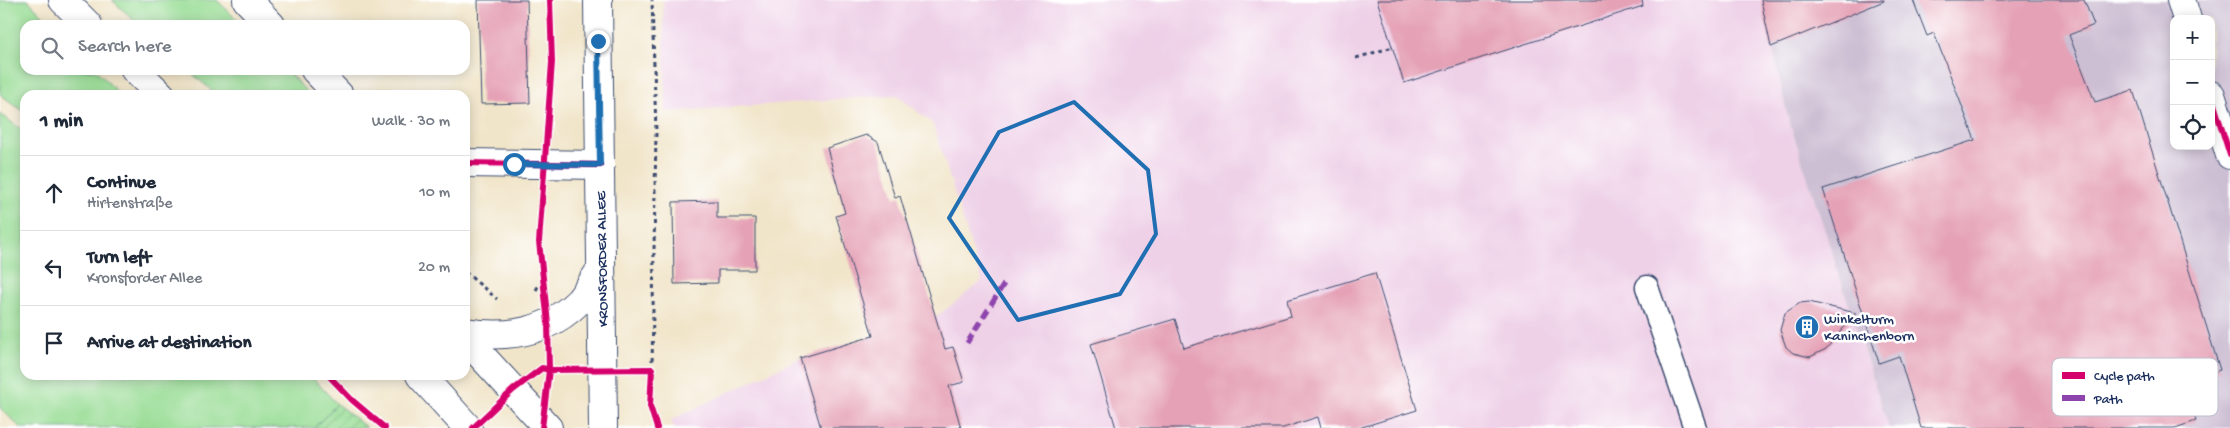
<!DOCTYPE html>
<html lang="en">
<head>
<meta charset="utf-8">
<style>
	:root { --surface:#fff; --page:#f2f2f3; --text:#1f2937; --muted:#747a83; --line:#e0e1e3 }
	body { margin:0; font-family:"Gochi Hand",sans-serif; background:var(--page); color:var(--text) }
	.controls { position:absolute; right:15px; top:15px; display:grid; overflow:hidden; border-radius:10px; box-shadow:0 2px 12px #0003 }
	.controls button { width:45px; height:45px; display:grid; place-items:center; padding:0; border:0; border-bottom:1px solid var(--line); background:var(--surface); color:var(--text); font:25px sans-serif }
	.stop { position:absolute; width:15px; height:15px; margin:-11px; border:4px solid #1f6fb2; border-radius:50%; background:#fff }
	.stop.end { background:#1f6fb2; border-color:#fff; box-shadow:0 1px 5px #0008 }
	.list { margin:0; padding:0; list-style:none }
	h2 { display:flex; justify-content:space-between; align-items:center; height:65px; margin:0; padding:0 20px; font-size:21px }
	h2 small { font-size:16px; font-weight:400; color:var(--muted) }
	.list li { display:grid; grid-template-columns:32px 1fr auto; gap:15px; align-items:center; box-sizing:border-box; height:75px; padding:0 20px; border-top:1px solid var(--line) }
	.list b { display:block; font-size:19px; white-space:nowrap }
	.list p { margin:0; font-size:16px; white-space:nowrap; color:var(--muted) }
	.list em { font-size:16px; font-style:normal; color:var(--muted) }
	.icon { flex:none; width:28px; height:28px; fill:none; stroke:currentColor; stroke-width:2; stroke-linecap:round; stroke-linejoin:round }
	.map { position:relative; flex:none; width:2230px; height:428px; overflow:hidden }
	.search { position:absolute; background:var(--surface); box-shadow:0 2px 12px #0003; left:20px; top:20px; width:450px; height:55px; display:flex; align-items:center; gap:12px; box-sizing:border-box; padding:0 18px; border-radius:15px; color:var(--muted); font-size:19px }
	.panel { position:absolute; background:var(--surface); box-shadow:0 2px 12px #0003; left:20px; top:90px; width:450px; height:290px; border-radius:15px }
	.map>svg:first-child { display:block }
	.built { fill:#eed0e7 }
	.industrial { fill:#ccbed3; fill-rule:evenodd }
	.grass { fill:#99dd95; stroke:#5a867a }
	.garden { fill:url(#garden-furrows); stroke:#5a867a }
	.building { fill:#e5a1b6 }
	.lines { fill:none; stroke-linecap:round; stroke-linejoin:round }
	.service-casing { stroke:#3b4a6e; stroke-width:25 }
	.minor-casing { stroke:#3b4a6e; stroke-width:30 }
	.secondary-casing { stroke:#3b4a6e; stroke-width:30 }
	.primary-casing { stroke:#3b4a6e; stroke-width:30 }
	.path { stroke:#3b4a6e; stroke-width:3; stroke-dasharray:4 4; stroke-linecap:butt }
	.service { stroke:#fff; stroke-width:22 }
	.minor { stroke:#fff; stroke-width:28 }
	.secondary { stroke:#fff; stroke-width:28 }
	.primary { stroke:#fff; stroke-width:28 }
	.quiet { stroke:#8e44ad; stroke-width:5; stroke-dasharray:10 5; stroke-linecap:butt }
	.cycleway-casing { stroke:#fff; stroke-width:9 }
	.cycleway { stroke:#d6006c; stroke-width:6 }
	.route { stroke:#1f6fb2; stroke-width:6 }
	.marked { fill:none; stroke:#1f6fb2; stroke-width:4; stroke-linejoin:round }
	.labels { text-anchor:middle; stroke-width:5; stroke-linejoin:round; paint-order:stroke }
	.street-label { font-size:15px; fill:#1b2f5e; stroke:#fff }
	.poi-label { font-size:15px; fill:#1b2f5e; stroke:#fff; text-anchor:start }
	.key { fill:#fff; stroke:#bbc1cf; stroke-width:1 }
	.key-label { font-size:14px; fill:#1b2f5e }
</style>
</head>
<body>
<div class="map">
<svg width="2230" height="428" viewBox="0 0 2230 428">
	<defs>
		<pattern id="garden-furrows" width="10" height="10" patternUnits="userSpaceOnUse" patternTransform="scale(1.25)"><rect width="10" height="10" fill="#99dd95"/><path d="M-1 1l2-2M0 10L10 0M9 11l2-2" fill="none" stroke="#83be83"/></pattern>
	</defs>
	<rect width="100%" height="100%" fill="#fff"/>
	<filter id="ink" filterUnits="userSpaceOnUse"><feTurbulence type="fractalNoise" baseFrequency=".02" numOctaves="2"/><feDisplacementMap in="SourceGraphic" scale="10" xChannelSelector="R" yChannelSelector="G"/><feConvolveMatrix kernelMatrix="1 2 1 2 8 2 1 2 1" color-interpolation-filters="sRGB"/></filter>
	<filter id="wash" filterUnits="userSpaceOnUse"><feTurbulence type="fractalNoise" baseFrequency=".0096" numOctaves="4" result="noise"/><feDisplacementMap in="SourceGraphic" scale="20" xChannelSelector="R" yChannelSelector="G"/><feGaussianBlur stdDeviation="1.12" result="paint"/><feColorMatrix in="noise" values="0 0 0 0 0 0 0 0 0 0 0 0 0 0 0 0 0 1.4 0 .05"/><feComposite in="paint" operator="in"/></filter>
	<g filter="url(#wash)">
		<rect width="100%" height="100%" fill="#f1e5c9"/>
		<!-- built -->
		<path class="built" d="M663,0H1763L1787,114L1889,428H674L671,420L800,358L936,317L982,281L933,124L897,95L666,112Z"/>
		<!-- industrial -->
		<path class="industrial" d="M1763,0H2230V428H1889L1787,114ZM2174,19H2211V146H2174Z"/>
		<!-- grass -->
		<path class="grass" d="M0,0H28L52,25H25V70H96L120,95H25V113L0,94Z
			M112,0H217L242,25H139Z
			M188,70H286L310,95H217Z
			M0,114L25,132V375H310L337,404L314,428H21L0,408Z"/>
		<!-- garden -->
		<path class="garden" d="M337,404L367,428H314Z"/>
		<g id="blocks">
			<!-- building -->
			<path class="building" d="M478,0H527L530,103L481,104Z
				M1377,0H1642L1643,6L1404,83Z
				M1761,0H1884V1L1771,47Z
				M1913,0H2084L2094,25L2069,35L2095,102L2133,90L2220,370L2183,382L2196,421L2175,428H1921L1899,356L1879,363L1823,189L1975,140L1934,33L1927,36Z
				M866,135L878,142L895,198L900,196L945,349L953,347L964,382L949,386L961,428H821L800,358L873,336L836,216L845,213L827,148Z
				M717,201V218H755V270H718V283L674,284L673,202Z
				M1375,273L1417,410L1359,428H1321L1318,417L1283,428H1116L1091,344L1175,319L1184,348L1291,316L1287,300Z
				M1809,302L1856,313L1826,349L1810,357L1793,353L1786,347L1780,330L1785,313L1800,303Z"/>
		</g>
	</g>
	<g filter="url(#ink)">
		<use href="#blocks" fill-opacity="0" stroke="#3b4a6e" stroke-width="1"/>
		<g class="lines">
			<!-- service casing -->
			<g class="service-casing">
				<path id="service" d="M1647,287L1695,428"/>
			</g>
			<!-- minor casing -->
			<g class="minor-casing">
				<path id="minor" d="M247,0L271,25
					M2181,0L2187,19
					M315,70L339,95
					M2211,95L2230,155
					M465,163L600,165"/>
			</g>
			<!-- secondary casing -->
			<g class="secondary-casing">
				<path id="secondary" d="M598,0L603,428"/>
			</g>
			<!-- primary casing -->
			<g class="primary-casing">
				<path id="primary" d="M63,0L88,25
					M135,70L161,95
					M465,332C508,339 547,333 579,301C587,292 594,279 601,269
					M465,338L548,428
					M420,375L468,428"/>
			</g>
			<!-- path -->
			<path class="path" d="M1356,58L1393,47
				M465,272L497,299
				M536,290L543,278
				M652,369L656,132L652,0"/>
			<!-- service -->
			<use href="#service" class="service"/>
			<!-- minor -->
			<use href="#minor" class="minor"/>
			<!-- secondary -->
			<use href="#secondary" class="secondary"/>
			<!-- primary -->
			<use href="#primary" class="primary"/>
			<!-- quiet -->
			<path class="quiet" d="M967,343L1004,284"/>
			<!-- cycleway casing -->
			<g class="cycleway-casing">
				<path id="cycleway" d="M2211,95L2230,155
					M465,163L600,165
					M328,375L352,400L385,428
					M473,428L513,390L542,368L549,370L652,369L650,406L657,428
					M542,428L549,370L548,323L539,242L552,62L550,0"/>
			</g>
			<!-- cycleway -->
			<use href="#cycleway" class="cycleway"/>
		</g>
	</g>
	<g class="lines" filter="url(#ink)">
		<!-- route -->
		<path class="route" d="M514,164L600,165L598,41"/>
	</g>
	<!-- marked area -->
	<path class="marked" d="M1074,102L1148,170L1156,234L1120,294L1018,320L949,218L999,132Z"/>
	<!-- icons -->
	<defs>
		<g id="building-disc" transform="scale(1.25)"><circle r="9.5" fill="#1f6fb2" stroke="#fff"/><path d="M-4-6H4V6H1V3H-1V6H-4ZM-2.5-4.3h1.7v1.8h-1.7ZM.8-4.3h1.7v1.8H.8ZM-2.5-1h1.7V.8h-1.7ZM.8-1h1.7V.8H.8Z" fill="#fff"/></g>
	</defs>
	<g fill-rule="evenodd">
		<use href="#building-disc" x="1807" y="327"/>
	</g>
	<g class="labels">
		<!-- street labels -->
		<g class="street-label">
			<text transform="translate(601 259) rotate(-91)" y="5">KRONSFORDER ALLEE</text>
		</g>
		<!-- poi labels -->
		<g class="poi-label">
			<text x="1824" y="323">Winkelturm<tspan x="1824" dy="17">Kaninchenborn</tspan></text>
		</g>
	</g>
	<!-- legend -->
	<rect x="2052" y="358" width="166" height="58" rx="8" class="key"/>
	<rect x="2062" y="372" width="23" height="7" fill="#d6006c"/>
	<rect x="2062" y="395" width="23" height="6" fill="#8e44ad"/>
	<g class="key-label">
		<text x="2094" y="380">Cycle path</text>
		<text x="2094" y="403">Path</text>
	</g>
</svg>
<div class="controls">
<button>+</button>
<button>−</button>
<button><svg class="icon" aria-label="locate" viewBox="0 0 24 24"><circle cx="12" cy="12" r="6"/><path d="M12 2v4M12 18v4M2 12h4M18 12h4"/></svg></button>
</div>
<div class="stop" style="left:514px;top:164px"></div>
<div class="stop end" style="left:598px;top:41px"></div>
<div class="search"><svg class="icon" aria-label="search" viewBox="0 0 24 24"><circle cx="10" cy="10" r="6"/><path d="M15 15l6 6"/></svg>Search here</div>
<section class="panel">
<h2>1 min<small>Walk · 30 m</small></h2>
<ul class="list">
<li><svg class="icon" aria-label="ahead" viewBox="0 0 24 24"><path d="M12 20V5M6 11l6-6 6 6"/></svg><div><b>Continue</b><p>Hirtenstraße</p></div><em>10 m</em></li>
<li><svg class="icon" aria-label="left" viewBox="0 0 24 24"><path d="M17 20v-9H6M10 6l-5 5 5 5"/></svg><div><b>Turn left</b><p>Kronsforder Allee</p></div><em>20 m</em></li>
<li><svg class="icon" aria-label="arrive" viewBox="0 0 24 24"><path d="M6 21V4h12l-3 4 3 4H6"/></svg><div><b>Arrive at destination</b></div></li>
</ul>
</section>
</div>
</body>
</html>
